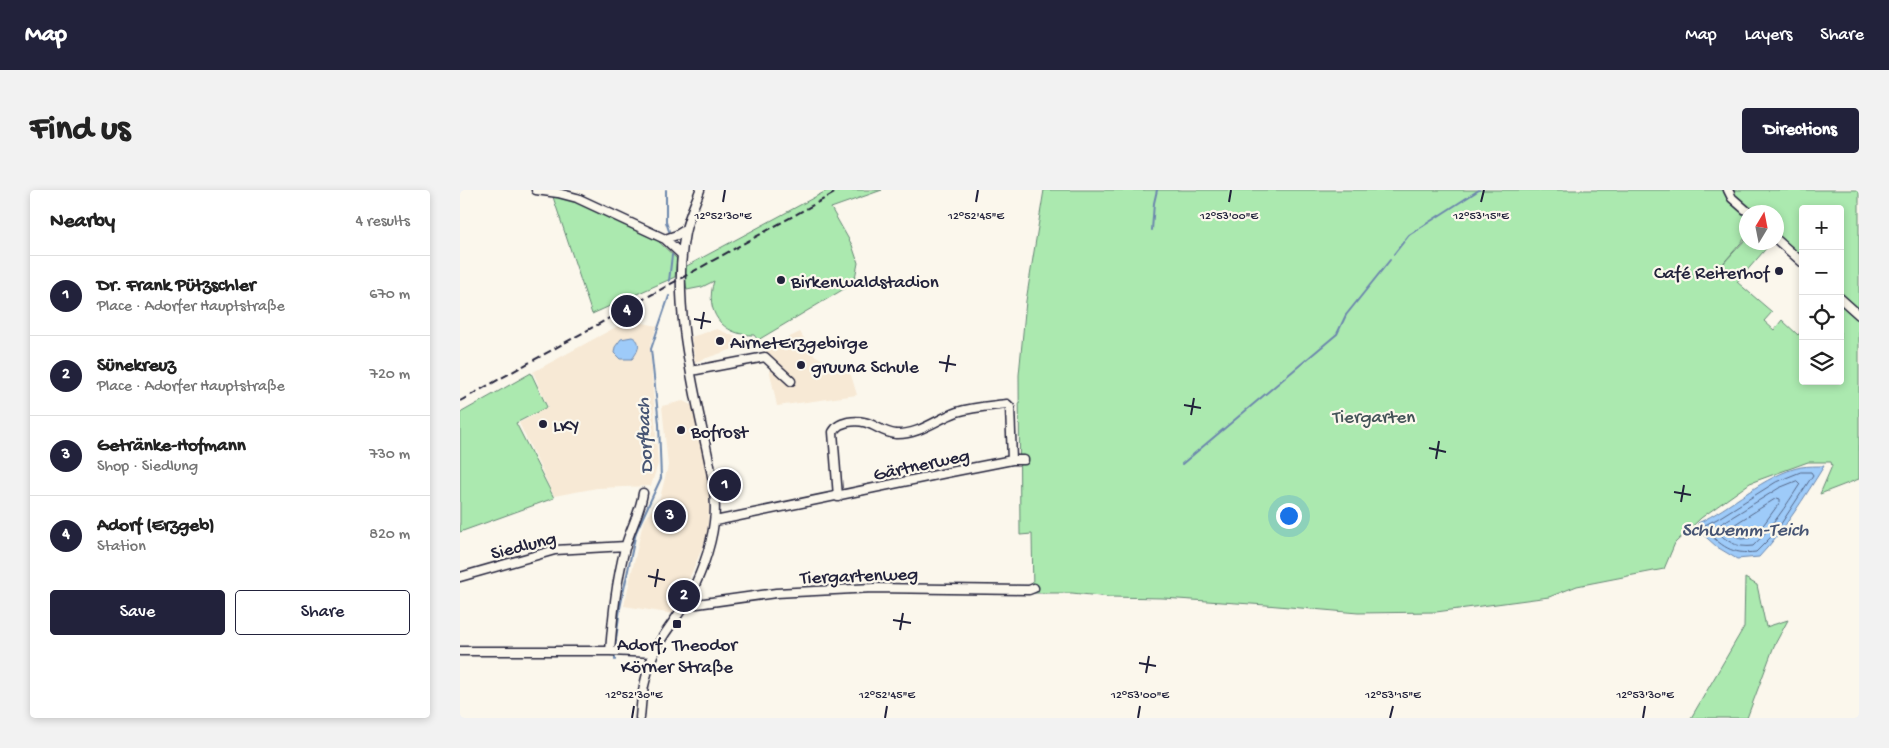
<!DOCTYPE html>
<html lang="en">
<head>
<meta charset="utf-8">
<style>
	:root { --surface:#fff; --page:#f2f2f2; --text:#222; --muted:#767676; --line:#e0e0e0; --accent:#22223b }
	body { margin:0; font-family:"Gochi Hand",sans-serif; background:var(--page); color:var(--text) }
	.controls { position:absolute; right:15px; top:15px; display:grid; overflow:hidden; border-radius:5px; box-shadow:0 2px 8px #0003 }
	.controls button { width:45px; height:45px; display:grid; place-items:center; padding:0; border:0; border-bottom:1px solid var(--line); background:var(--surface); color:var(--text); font:25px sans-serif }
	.compass { position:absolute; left:1279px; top:15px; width:45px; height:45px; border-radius:50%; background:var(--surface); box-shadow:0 2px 8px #0003; rotate:10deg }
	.you { position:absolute; left:828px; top:325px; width:18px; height:18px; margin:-12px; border:4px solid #fff; border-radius:50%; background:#1a73e8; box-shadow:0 0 0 8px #1a73e833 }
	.badge { display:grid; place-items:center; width:32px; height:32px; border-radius:50%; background:var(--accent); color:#fff; font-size:16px; font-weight:700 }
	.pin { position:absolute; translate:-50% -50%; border:2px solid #fff; box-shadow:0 1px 5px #0006 }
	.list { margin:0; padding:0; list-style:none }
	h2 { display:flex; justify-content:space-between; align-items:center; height:65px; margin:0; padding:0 20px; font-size:21px }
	h2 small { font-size:16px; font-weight:400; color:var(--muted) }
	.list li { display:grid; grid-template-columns:32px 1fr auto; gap:15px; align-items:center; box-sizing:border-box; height:80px; padding:0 20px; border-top:1px solid var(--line) }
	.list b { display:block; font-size:19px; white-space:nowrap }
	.list p { margin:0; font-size:16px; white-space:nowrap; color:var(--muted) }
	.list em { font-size:16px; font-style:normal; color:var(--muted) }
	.actions { display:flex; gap:10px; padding:15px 20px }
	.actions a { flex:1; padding:11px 0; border:1px solid var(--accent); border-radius:5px; text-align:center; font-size:18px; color:var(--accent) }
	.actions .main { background:var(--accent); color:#fff }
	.icon { flex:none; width:28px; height:28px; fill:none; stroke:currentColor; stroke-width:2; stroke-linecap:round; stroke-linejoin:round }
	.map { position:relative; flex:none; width:1399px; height:528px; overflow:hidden; border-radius:5px }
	header { display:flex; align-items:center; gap:30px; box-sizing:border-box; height:70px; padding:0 25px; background:var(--accent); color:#fff }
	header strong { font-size:24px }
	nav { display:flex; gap:28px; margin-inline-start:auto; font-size:18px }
	.intro { display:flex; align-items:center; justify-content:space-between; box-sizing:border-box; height:120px; padding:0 30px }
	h1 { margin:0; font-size:35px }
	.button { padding:12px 22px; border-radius:5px; background:var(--accent); color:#fff; font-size:18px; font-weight:700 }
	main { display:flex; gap:30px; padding:0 30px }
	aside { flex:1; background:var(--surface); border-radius:5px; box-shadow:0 2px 8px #0003 }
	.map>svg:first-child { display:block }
	.built { fill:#f7e9d5 }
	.green { fill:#abe9af; stroke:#668675 }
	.water { fill:#9ecbf9; stroke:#6c87ad }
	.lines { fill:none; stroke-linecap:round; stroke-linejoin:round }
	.shore { stroke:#546687; stroke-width:1 }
	.stream { stroke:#6c87ad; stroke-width:2 }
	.minor-casing { stroke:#22223b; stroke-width:11 }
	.minor { stroke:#fbf7ec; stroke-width:8 }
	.rail { stroke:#22223b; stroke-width:2; stroke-dasharray:8 4; stroke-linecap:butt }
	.ticks { fill:none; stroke:#22223b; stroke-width:2 }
	.poi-dot { fill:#22223b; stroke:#fbf7ec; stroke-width:2 }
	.labels { text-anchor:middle; stroke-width:4.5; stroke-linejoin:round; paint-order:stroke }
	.poi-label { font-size:19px; fill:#22223b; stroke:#fbf7ec; text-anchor:start }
	.park-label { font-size:19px; fill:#445458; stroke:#fbf7ec }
	.street-label { font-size:19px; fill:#22223b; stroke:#fbf7ec }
	.water-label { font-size:20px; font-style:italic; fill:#475574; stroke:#fbf7ec }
	.ticks-label { font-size:12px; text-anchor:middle; fill:#22223b; stroke:#fbf7ec; stroke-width:4.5; stroke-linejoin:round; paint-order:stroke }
</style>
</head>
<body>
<header>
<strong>Map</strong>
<nav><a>Map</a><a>Layers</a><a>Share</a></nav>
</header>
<div class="intro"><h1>Find us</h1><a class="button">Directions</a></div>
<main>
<aside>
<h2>Nearby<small>4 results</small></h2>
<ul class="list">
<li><span class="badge">1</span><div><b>Dr. Frank Pützschler</b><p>Place · Adorfer Hauptstraße</p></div><em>670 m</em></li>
<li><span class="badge">2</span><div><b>Sünekreuz</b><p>Place · Adorfer Hauptstraße</p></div><em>720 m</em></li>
<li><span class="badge">3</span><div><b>Getränke-Hofmann</b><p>Shop · Siedlung</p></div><em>730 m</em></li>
<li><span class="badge">4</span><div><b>Adorf (Erzgeb)</b><p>Station</p></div><em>820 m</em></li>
</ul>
<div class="actions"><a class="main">Save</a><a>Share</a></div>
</aside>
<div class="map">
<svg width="1399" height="528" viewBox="0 0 1399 528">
	<rect width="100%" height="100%" fill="#fbf7ec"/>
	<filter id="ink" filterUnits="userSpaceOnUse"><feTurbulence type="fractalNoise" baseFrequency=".02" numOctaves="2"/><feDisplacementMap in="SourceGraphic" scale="10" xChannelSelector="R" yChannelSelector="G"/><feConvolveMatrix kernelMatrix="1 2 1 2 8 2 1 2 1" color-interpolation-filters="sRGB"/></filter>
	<g filter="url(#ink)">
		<!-- built -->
		<path class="built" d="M169,130L197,136L190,156L198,274L191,296L137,298L94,306L59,233L88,217L73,182Z
			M257,139L283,150L285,155L235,172L231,147Z
			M340,142L354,165L391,185L397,205L317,216L305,159Z
			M223,211L233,216L237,224L249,295V321L247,347L214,424L164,416L183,333L200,308L208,276L202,216Z"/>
		<!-- green -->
		<path class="green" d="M368,0H422L371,18L392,55L398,73L394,93L298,150L294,145C262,146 244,121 254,91L242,97L227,100L223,78Z
			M584,0H1264L1270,10L1286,27V47L1260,77L1286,49V52L1308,53L1310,54L1277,92L1312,122L1304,131L1314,140L1322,130L1338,145L1343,139V191H1380V113L1399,126V289L1360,304L1372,276L1371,272H1348L1290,293L1241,328L1215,353L1204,379L1117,396L1089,407L976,422L898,423L806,415L703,408L649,407L612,403H573L572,344L560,345L559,185L566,111Z
			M1269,0H1399V124L1380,109V19H1343V75L1317,50L1316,22H1288Z
			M93,7L112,9L138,20L197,50L217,69L215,87L132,124Z
			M71,183L87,217L56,233L94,308L0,342V223Z
			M1285,388L1297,395L1306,437L1328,430L1314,456L1287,528H1231L1284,437Z"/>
		<!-- water -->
		<path class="water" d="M172,147C183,151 178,162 172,169H160L154,163L155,157L161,149Z
			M1364,276C1344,308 1325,339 1299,367L1277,369L1257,357L1238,340V333C1271,318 1304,285 1341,277C1348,276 1357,276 1364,276Z"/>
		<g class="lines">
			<!-- shore -->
			<path class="shore" d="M1341,282H1351L1353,285L1315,343L1296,362C1271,365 1262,356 1244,339L1245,335L1257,329L1316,292Z
				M1337,291L1340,294C1326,316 1312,337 1293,356C1276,358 1268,352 1255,340L1256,337L1319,298Z
				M1317,308L1320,309V312L1304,334L1290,348L1281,349L1268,342V339Z"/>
			<!-- stream -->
			<path class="stream" d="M206,0V32L209,41
				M692,40L694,13L697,0
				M934,64L949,45L1019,0
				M209,91L212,65
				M722,274L877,144L886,125L930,70
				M155,458L160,418L176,342L201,288L199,234L191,159L209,106
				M155,462V470"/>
			<!-- minor casing -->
			<g class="minor-casing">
				<path id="minor" d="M76,0L98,3L117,8L205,49L222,65
					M1268,0L1272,8L1288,22
					M205,49L217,45L225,40
					M1316,49L1343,73
					M1380,108L1399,125
					M231,181L305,167L331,191
					M378,307L373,242C377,235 381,234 388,232C412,228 417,242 436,244C459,245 477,229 497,222C513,217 531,216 547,214L550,217L552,270
					M255,331L491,282L552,270H564
					M0,387L95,360L166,356
					M225,414H237L316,403L413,398L569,400L574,398
					M0,461H150L194,463
					M150,461C153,425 156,393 165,358C170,339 180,323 183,303
					M180,528C181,506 185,486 193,465C200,447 215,431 225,414C239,390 251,359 254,332C258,301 248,268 242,238C229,178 213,104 225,43C228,28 235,14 240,0"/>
			</g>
			<!-- minor -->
			<use href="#minor" class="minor"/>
			<!-- rail -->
			<path class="rail" d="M0,211L380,0"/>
		</g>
	</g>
	<!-- ticks -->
	<path class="ticks" d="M263,12L265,0M516,12L518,0M769,12L771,0M1021,12L1024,0M234,129L251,132M241,139L244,122M479,172L496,175M486,182L489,165M724,215L741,218M731,225L734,208M969,258L986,262M976,269L979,251M1214,302L1231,305M1221,312L1224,295M188,386L205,390M195,397L198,379M433,430L451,433M440,440L443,423M679,473L696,476M686,483L689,466M172,528L174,516M425,528L427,516M678,528L680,516M930,528L933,516M1183,528L1185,516"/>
	<!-- markers -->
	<g class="poi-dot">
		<circle cx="1319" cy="81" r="5"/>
		<circle cx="321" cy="90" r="5"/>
		<circle cx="260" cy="151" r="5"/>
		<circle cx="341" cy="175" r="5"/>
		<circle cx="83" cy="234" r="5"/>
		<circle cx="221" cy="240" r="5"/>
		<rect x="212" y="429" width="10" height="10" rx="2.5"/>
	</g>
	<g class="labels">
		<!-- poi labels -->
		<g class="poi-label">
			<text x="1309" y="88" text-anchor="end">Café Reiterhof</text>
			<text x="331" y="97">Birkenwaldstadion</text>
			<text x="270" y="158">AirnetErzgebirge</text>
			<text x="351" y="182">gruuna Schule</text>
			<text x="93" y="241">LKY</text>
			<text x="231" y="247">Bofrost</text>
			<text x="217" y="460" text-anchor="middle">Adorf, Theodor<tspan x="217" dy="22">Körner Straße</tspan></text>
		</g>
		<!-- park labels -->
		<g class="park-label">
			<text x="914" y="232">Tiergarten</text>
		</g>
		<!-- street labels -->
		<g class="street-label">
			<text transform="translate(461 273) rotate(-12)" y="7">Gärtnerweg</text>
			<text transform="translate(63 354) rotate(-14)" y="7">Siedlung</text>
			<text transform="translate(399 384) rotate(-2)" y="7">Tiergartenweg</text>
		</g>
		<!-- water labels -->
		<g class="water-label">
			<text transform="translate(183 246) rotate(-93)" y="7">Dorfbach</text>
			<text x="1285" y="345">Schwemm-Teich</text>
		</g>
	</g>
	<g class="ticks-label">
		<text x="263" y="29">12°52'30"E</text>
		<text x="516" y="29">12°52'45"E</text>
		<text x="769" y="29">12°53'00"E</text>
		<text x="1021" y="29">12°53'15"E</text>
		<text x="174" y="508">12°52'30"E</text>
		<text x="427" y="508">12°52'45"E</text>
		<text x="680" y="508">12°53'00"E</text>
		<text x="933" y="508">12°53'15"E</text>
		<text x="1185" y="508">12°53'30"E</text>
	</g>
</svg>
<div class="controls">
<button>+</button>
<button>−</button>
<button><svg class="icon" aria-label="locate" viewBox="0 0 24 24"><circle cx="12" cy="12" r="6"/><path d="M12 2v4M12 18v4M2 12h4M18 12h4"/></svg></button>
<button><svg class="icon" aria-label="layers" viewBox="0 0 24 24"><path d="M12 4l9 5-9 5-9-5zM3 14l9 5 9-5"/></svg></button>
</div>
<svg class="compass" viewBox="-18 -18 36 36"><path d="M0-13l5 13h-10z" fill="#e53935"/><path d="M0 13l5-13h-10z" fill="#767676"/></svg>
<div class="you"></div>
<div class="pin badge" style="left:265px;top:295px">1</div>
<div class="pin badge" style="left:224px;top:406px">2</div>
<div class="pin badge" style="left:210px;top:326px">3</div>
<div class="pin badge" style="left:167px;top:121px">4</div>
</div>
</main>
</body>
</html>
